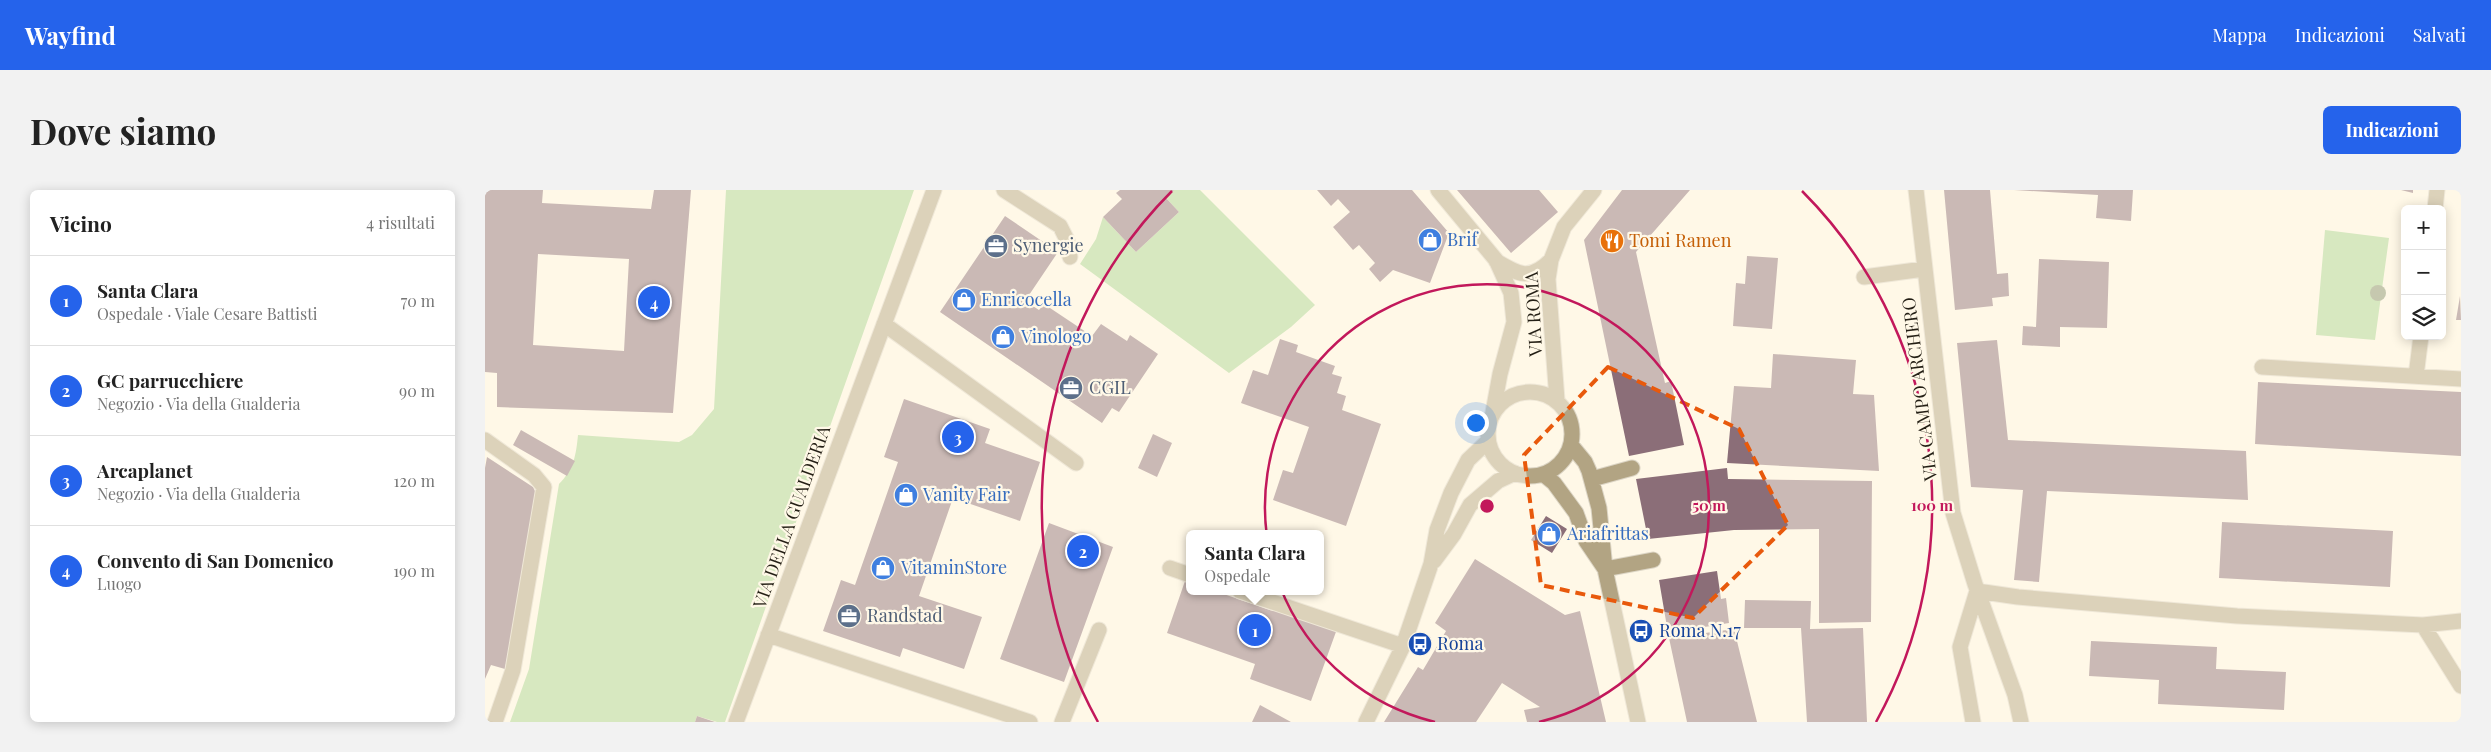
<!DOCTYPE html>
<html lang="it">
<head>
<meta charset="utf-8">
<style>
	:root { --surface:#fff; --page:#f2f2f2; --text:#222; --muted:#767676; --line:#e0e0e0; --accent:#2563eb }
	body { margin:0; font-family:"Playfair Display",serif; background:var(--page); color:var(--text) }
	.controls { position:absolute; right:15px; top:15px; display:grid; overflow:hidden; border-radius:8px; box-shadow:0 2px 12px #0003 }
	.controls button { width:45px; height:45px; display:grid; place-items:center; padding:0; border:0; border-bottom:1px solid var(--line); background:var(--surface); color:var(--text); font:25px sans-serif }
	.you { position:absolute; left:990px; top:232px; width:18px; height:18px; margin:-12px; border:4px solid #fff; border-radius:50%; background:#1a73e8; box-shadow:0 0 0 8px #1a73e833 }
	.badge { display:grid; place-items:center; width:32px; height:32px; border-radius:50%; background:var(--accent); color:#fff; font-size:16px; font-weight:700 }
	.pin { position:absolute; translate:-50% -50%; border:2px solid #fff; box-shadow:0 1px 5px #0006 }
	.popup { position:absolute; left:701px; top:340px; width:138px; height:65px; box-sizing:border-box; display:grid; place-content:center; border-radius:8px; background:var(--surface); filter:drop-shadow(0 1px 4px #0005); font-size:16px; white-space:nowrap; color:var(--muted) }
	.popup b { font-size:19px; color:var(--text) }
	.popup::after { content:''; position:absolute; left:50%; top:100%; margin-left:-10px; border:10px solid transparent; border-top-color:var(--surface) }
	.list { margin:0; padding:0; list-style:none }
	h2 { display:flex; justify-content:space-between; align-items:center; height:65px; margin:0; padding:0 20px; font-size:21px }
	h2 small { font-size:16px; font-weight:400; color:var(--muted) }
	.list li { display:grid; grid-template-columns:32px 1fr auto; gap:15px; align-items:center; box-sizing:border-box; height:90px; padding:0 20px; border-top:1px solid var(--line) }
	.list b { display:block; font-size:19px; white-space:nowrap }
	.list p { margin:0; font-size:16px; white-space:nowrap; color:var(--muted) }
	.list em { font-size:16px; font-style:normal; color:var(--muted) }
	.icon { flex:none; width:28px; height:28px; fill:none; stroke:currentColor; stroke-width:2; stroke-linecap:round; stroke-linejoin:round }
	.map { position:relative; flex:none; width:1976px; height:532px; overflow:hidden; border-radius:8px }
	header { display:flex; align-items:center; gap:30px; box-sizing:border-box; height:70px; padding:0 25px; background:var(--accent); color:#fff }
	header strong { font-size:24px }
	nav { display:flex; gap:28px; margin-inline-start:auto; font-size:18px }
	.intro { display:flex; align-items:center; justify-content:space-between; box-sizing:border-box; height:120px; padding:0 30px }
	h1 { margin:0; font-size:35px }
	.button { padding:12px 22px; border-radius:8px; background:var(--accent); color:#fff; font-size:18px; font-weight:700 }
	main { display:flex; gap:30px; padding:0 30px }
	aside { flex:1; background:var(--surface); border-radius:8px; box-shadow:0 2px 12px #0003 }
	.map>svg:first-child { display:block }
	.green { fill:#a7d591 }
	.building { fill:#8b6e78; fill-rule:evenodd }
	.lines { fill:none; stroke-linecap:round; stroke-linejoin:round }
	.minor-casing { stroke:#dcd5c5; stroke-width:17 }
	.minor { stroke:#b2a483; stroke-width:15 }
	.tree { fill:#828f6c }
	.marked { fill:none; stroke:#e8590c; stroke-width:4; stroke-dasharray:10 6; stroke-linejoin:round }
	.ring { fill:none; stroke:#c2185b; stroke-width:2.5 }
	.labels { text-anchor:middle; stroke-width:4.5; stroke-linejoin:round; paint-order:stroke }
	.shop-label { font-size:18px; fill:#366cbe; stroke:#fff8e7; text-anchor:start }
	.food-label { font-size:18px; fill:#c56008; stroke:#fff8e7; text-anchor:start }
	.service-label { font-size:18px; fill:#4e5e75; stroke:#fff8e7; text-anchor:start }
	.street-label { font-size:18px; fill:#241f15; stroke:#fff8e7 }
	.transit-label { font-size:18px; fill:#164399; stroke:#fff8e7; text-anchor:start }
	.centre { fill:#c2185b; stroke:#fff8e7; stroke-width:2.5 }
	.ring-label { font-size:15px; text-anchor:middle; font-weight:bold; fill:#c2185b; stroke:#fff8e7; stroke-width:4.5; stroke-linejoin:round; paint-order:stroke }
</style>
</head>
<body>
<header>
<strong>Wayfind</strong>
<nav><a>Mappa</a><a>Indicazioni</a><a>Salvati</a></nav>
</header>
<div class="intro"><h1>Dove siamo</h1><a class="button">Indicazioni</a></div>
<main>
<aside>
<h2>Vicino<small>4 risultati</small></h2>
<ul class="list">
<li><span class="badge">1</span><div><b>Santa Clara</b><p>Ospedale · Viale Cesare Battisti</p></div><em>70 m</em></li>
<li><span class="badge">2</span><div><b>GC parrucchiere</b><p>Negozio · Via della Gualderia</p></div><em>90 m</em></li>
<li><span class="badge">3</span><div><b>Arcaplanet</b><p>Negozio · Via della Gualderia</p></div><em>120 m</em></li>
<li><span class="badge">4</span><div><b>Convento di San Domenico</b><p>Luogo</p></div><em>190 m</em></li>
</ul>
</aside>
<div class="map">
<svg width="1976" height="532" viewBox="0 0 1976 532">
	<rect width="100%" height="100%" fill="#fff8e7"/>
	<!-- green -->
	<path class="green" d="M241,0H429L240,532H232L212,526L210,532H25L44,479L74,294C89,279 91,265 93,245L194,252L207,245L229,219Z
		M689,0H715L830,115L806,137L744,183L595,74L611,49L618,27L651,62L694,22L681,8Z
		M1840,40L1904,48L1890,150L1831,145Z"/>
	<!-- building -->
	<path class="building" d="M0,0H58L57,13L166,19L169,0H206L188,223L12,217V183L0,182ZM53,64L144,69L139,161L48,155Z
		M635,0H689L681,8L694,22L651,62L618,27L637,9L631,3Z
		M832,0H927L964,43L945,93L908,80L895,92L884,79L890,73L874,55L868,60L848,37L865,22L853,9L846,16Z
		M972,0H1054L1073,22L1026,63Z
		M1137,0H1205L1151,62L1180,193L1186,191L1199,255L1144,266L1099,50Z
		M1459,0H1505L1512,84L1523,83L1524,106L1507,108L1508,116L1470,120Z
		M1529,0H1648L1646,31L1611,28L1613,5Z
		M1916,0H1928V3Z
		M520,26L573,62L540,111L554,120L559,114L607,146L616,134L642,151L645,145L673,164L634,222L627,218L617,233L455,122Z
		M1262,66L1293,68L1287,139L1248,136L1251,93L1260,94Z
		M1554,69L1624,72L1622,138L1575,137V157L1537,155L1538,136L1551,137Z
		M1975,106L1976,130H1971Z
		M795,149L813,155L811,162L850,176L847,184L857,187L852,203L861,206L857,220L896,234L861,336L788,310L798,280L808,283L824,237L756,213L768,180L783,185Z
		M1512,150L1523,250L1761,261L1763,310L1562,301L1554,392L1529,390L1538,300L1486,297L1472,153Z
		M1288,164L1371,170L1368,204L1389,205L1394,281L1242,273L1249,196L1286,198Z
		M1773,192L1976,202V266L1770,254Z
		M419,209L505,239L500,253L555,272L535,331L468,308L434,406L497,427L479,479L418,458L415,467L338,441L356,390L370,395L413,272L399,267Z
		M36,240L90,271L82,286L28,255Z
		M668,244L687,253L672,287L653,278Z
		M2,267L48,297L52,305L20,479L6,475L0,489V278Z
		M1242,278L1243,289L1387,291L1386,432L1334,433V339L1249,340L1163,349L1151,289Z
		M1061,326L1082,339L1067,363L1046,350Z
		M1737,332L1908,341L1905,397L1734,388Z
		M564,333L628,357L579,492L515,469Z
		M990,369L1080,425L1095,421L1121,532H1042L1039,520L1055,517L1017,493L991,532H899L933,477L938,480L961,441L950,433Z
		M1232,381L1236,409L1241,408L1244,433L1183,443L1174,390Z
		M700,391L705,393V401H730L788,421L791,417L852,439L826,511L765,489L770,474L682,443Z
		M1260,410L1326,411L1325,439L1378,438L1382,532H1322L1316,438H1259Z
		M1249,439L1272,532H1202L1184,448Z
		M1606,451L1732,457L1731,479L1801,482L1799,520L1673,514L1674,490L1604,486Z
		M775,515L806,532H767Z
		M212,526L230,532H210Z"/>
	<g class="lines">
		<!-- minor casing -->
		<g class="minor-casing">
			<path id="minor" d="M519,0L575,36L582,50L585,67
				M953,0L1011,70L1026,103L1029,132L1015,184L1008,222
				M1431,0L1468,323L1490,394L1530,505L1536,532
				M1950,19L1952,0
				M1011,71C1034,85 1045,91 1066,70
				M1379,87L1439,79
				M399,134L591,273
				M1777,177L1976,189
				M1931,186L1936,146
				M1003 244a42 42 0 1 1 84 0a42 42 0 1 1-84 0Z
				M1072,210L1063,89L1066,70L1079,37L1109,0
				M0,250L49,285L59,297L28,480L10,532
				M1086,255L1100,272L1104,281L1114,318L1120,379L1153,532
				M1058,284L1069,293L1091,323L1101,351L1120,379
				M1107,289L1147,278
				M949,371L969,344L985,315L1013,291L1030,283
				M685,378L705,385
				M1120,379L1168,370
				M755,401L918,456
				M1938,435L1976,431
				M283,445L545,532
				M251,532L449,0
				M577,532L614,440
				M881,532L918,456L946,374L952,340L966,303L983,270L1003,251
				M1488,532L1475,457L1492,401L1533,407L1752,426L1938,435L1976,496"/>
		</g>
		<!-- minor -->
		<use href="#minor" class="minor"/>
	</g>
	<!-- trees -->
	<circle class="tree" cx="1893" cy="103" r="8"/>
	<!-- marked area -->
	<path d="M0 0H1976V532H0ZM1123,177L1254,239L1303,335L1208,428L1056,395L1039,265Z" fill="#fff8e7" fill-opacity=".55" fill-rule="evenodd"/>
	<path class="marked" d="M1123,177L1254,239L1303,335L1208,428L1056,395L1039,265Z"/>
	<!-- distance rings -->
	<g class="ring">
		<path d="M950 532A222 222 0 1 1 1054 532"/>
		<path d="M613 532A445 445 0 0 1 687 1M1317 1A445 445 0 0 1 1391 532"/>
	</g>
	<!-- icons -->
	<defs>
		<g id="shop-disc" transform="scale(1.25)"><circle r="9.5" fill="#3f7fe0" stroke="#fff8e7"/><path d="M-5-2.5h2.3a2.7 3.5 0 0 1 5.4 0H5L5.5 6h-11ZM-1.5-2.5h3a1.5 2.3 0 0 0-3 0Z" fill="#fff"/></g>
		<g id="restaurant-disc" transform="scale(1.25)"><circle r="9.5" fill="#e8710a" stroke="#fff8e7"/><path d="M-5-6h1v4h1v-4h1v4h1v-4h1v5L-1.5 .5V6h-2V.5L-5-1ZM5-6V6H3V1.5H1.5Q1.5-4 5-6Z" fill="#fff"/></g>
		<g id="office-disc" transform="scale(1.25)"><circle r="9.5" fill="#5c6f8a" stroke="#fff8e7"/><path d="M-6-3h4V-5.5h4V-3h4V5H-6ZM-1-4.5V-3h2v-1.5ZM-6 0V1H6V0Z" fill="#fff"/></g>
		<g id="bus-disc" transform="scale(1.25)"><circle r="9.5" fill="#1a4fb4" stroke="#fff8e7"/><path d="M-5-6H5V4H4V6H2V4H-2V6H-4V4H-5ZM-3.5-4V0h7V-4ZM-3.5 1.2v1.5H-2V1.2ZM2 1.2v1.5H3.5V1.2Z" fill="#fff"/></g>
	</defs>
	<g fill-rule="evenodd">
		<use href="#shop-disc" x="945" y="50"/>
		<use href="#restaurant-disc" x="1127" y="51"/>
		<use href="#office-disc" x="511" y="56"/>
		<use href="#shop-disc" x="479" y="110"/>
		<use href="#shop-disc" x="518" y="147"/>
		<use href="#office-disc" x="586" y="198"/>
		<use href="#shop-disc" x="421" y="305"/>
		<use href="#shop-disc" x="1064" y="344"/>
		<use href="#shop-disc" x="398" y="378"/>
		<use href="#office-disc" x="364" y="426"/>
		<use href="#bus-disc" x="1156" y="441"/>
		<use href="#bus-disc" x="935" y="454"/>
	</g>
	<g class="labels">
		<!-- shop labels -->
		<g class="shop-label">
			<text x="962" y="56">Brif</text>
			<text x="496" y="116">Enricocella</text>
			<text x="536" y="153">Vinologo</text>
			<text x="438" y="311">Vanity Fair</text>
			<text x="1082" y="350">Ariafrittas</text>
			<text x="416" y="384">VitaminStore</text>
		</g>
		<!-- food labels -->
		<g class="food-label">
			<text x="1144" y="57">Tomi Ramen</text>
		</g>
		<!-- service labels -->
		<g class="service-label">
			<text x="528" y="62">Synergie</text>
			<text x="604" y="204">CGIL</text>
			<text x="382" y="432">Randstad</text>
		</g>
		<!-- street labels -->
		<g class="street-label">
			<text transform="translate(1049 124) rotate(-93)" y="6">VIA ROMA</text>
			<text transform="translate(1435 199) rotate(-97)" y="6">VIA CAMPO ARCHERO</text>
			<text transform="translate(307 327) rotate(-70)" y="6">VIA DELLA GUALDERIA</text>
		</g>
		<!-- transit labels -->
		<g class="transit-label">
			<text x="1174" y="447">Roma N.17</text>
			<text x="952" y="460">Roma</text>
		</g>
	</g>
	<circle cx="1002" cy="316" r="8" class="centre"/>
	<g class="ring-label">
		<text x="1224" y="321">50 m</text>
		<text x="1447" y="321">100 m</text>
	</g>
</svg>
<div class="controls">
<button>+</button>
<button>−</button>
<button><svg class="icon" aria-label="layers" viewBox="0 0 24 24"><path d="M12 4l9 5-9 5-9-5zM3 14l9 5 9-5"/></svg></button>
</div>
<div class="you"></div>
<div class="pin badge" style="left:770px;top:440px">1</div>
<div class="popup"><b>Santa Clara</b>Ospedale</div>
<div class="pin badge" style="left:598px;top:361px">2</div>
<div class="pin badge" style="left:473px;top:247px">3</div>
<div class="pin badge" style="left:169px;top:112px">4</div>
</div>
</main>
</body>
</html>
